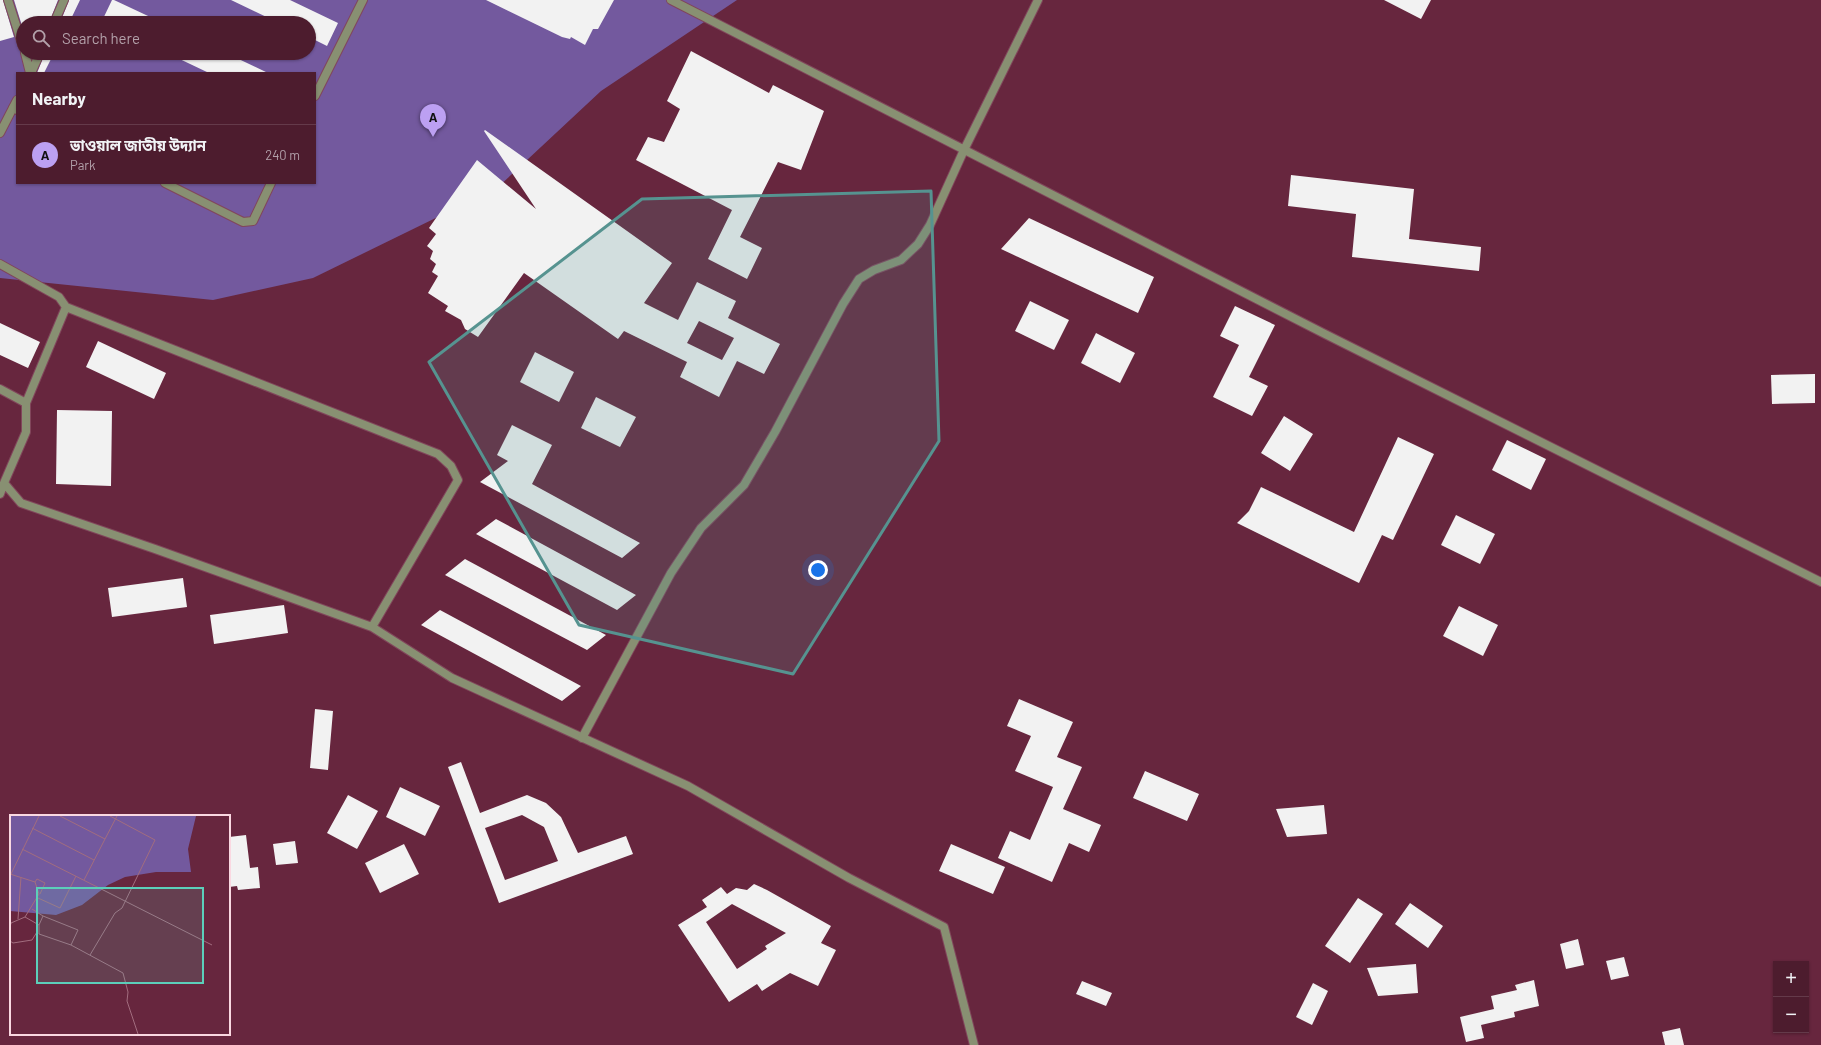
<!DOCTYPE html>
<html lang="en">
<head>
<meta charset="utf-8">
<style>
	:root { --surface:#4d1c2e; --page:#57293a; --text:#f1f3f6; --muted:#b3a1aa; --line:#643a4a; --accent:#bca0f2 }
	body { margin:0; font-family:Barlow,"Noto Sans Bengali",sans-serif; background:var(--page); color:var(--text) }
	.controls { position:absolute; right:12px; bottom:12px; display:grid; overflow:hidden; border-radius:0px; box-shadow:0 1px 3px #0004 }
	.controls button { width:36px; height:36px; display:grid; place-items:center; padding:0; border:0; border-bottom:1px solid var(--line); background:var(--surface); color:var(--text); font:20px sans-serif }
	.you { position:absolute; left:818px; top:570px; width:14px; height:14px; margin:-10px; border:3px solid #fff; border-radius:50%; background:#1a73e8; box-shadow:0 0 0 6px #1a73e833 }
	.badge { display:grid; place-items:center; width:26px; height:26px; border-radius:50%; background:var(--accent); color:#111; font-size:13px; font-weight:700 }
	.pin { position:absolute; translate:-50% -33px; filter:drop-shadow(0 1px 2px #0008) }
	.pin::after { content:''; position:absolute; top:21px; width:14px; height:12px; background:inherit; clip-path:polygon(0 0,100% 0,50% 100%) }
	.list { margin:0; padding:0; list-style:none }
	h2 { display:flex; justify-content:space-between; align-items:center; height:52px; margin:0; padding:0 16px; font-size:17px }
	h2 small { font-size:13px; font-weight:400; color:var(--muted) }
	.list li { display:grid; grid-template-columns:26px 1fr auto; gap:12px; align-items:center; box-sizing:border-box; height:60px; padding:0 16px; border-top:1px solid var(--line) }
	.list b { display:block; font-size:15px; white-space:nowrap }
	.list p { margin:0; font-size:13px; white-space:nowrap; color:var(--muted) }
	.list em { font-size:13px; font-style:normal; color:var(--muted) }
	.icon { flex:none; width:22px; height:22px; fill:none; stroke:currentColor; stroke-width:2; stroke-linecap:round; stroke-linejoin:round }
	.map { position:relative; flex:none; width:1821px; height:1045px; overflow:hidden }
	.search { position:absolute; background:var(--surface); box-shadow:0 1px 3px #0004; left:16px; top:16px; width:300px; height:44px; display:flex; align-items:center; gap:10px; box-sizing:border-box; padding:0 14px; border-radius:22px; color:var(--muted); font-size:15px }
	.panel { position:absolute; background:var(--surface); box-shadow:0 1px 3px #0004; left:16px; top:72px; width:300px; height:112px; border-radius:0px }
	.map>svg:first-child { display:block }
	.park { fill:#73599e; fill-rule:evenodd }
	.building { fill:#f2f2f2; fill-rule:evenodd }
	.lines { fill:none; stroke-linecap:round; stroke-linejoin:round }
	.lane-casing { stroke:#81465b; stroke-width:10 }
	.street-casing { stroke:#81465b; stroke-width:10 }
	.lane { stroke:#889072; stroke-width:8 }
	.street { stroke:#889072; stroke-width:8 }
	.marked { fill:#569390; fill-opacity:0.2; stroke:#569390; stroke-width:3; stroke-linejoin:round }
	.inset-road { fill:none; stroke:#a26d7f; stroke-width:1 }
	.view { fill:#5cceba; fill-opacity:0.15; stroke:#5cceba; stroke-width:2 }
	.inset-edge { fill:none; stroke:#fad8e1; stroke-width:2 }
</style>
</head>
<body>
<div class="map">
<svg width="1821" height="1045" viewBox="0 0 1821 1045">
	<rect width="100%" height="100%" fill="#67263e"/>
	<!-- park -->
	<path class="park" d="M0,0H737L601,91L497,188L313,278L213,300L0,278ZM23,23H309V53H23ZM17,73H315V183H17Z"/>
	<!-- building -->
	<path class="building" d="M0,0H3L14,37L0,41Z
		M14,0H58L49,23H23V29Z
		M69,0H80L69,23H60Z
		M112,0H114L163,23H101Z
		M231,0H290L338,23L327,46L309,37V23H279Z
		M486,0H614L598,29H593L585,45L571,37L570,39L562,37Z
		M1384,0H1431L1421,19Z
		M691,51L769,93L773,85L824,111L801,170L778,162L740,237L762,248L747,279L708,259L732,210L636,160L648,137L664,142L680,109L667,101Z
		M45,53H54L44,73H37Z
		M167,53H226L268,73H209Z
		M485,130L672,263L644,303L678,320L697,282L736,301L728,318L780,344L764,374L737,361L719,397L680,377L687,362L624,331L618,339L524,273L478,337L465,329L461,320L445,311L448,306L428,293L438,276L432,272L436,264L430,259L433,251L427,246L436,234L429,228L477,160L536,209L484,131ZM699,321L734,338L722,360L687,343Z
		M1291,175L1414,189L1409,239L1481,247L1479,271L1352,257L1356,214L1288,206Z
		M1029,218L1154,277L1138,313L1001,249Z
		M1030,301L1069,320L1054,350L1015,331Z
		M1235,306L1275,325L1249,377L1268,386L1252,416L1213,397L1239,345L1220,336Z
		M0,323L40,342L28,368L0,355Z
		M1096,333L1135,353L1120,383L1081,363Z
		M98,341L166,373L154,399L86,367Z
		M535,352L574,372L559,402L520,382Z
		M1815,374V403L1772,404L1771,375Z
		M596,397L636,417L620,447L581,428Z
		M57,410L112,411L111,486L56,484Z
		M1284,416L1313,434L1290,471L1261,453Z
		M512,425L552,445L532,484L640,543L622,558L480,482L508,461L497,455Z
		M1398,437L1434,454L1393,540L1382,535L1359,583L1237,523L1249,511L1261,487L1354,532Z
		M1507,440L1546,459L1531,490L1492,470Z
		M1456,515L1495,534L1480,564L1441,545Z
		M496,519L636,595L617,610L476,534Z
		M465,559L606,635L587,650L445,575Z
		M183,578L187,607L112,617L108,588Z
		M284,605L288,633L214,644L210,615Z
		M1459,606L1498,625L1483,656L1443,636Z
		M440,610L581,686L562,701L421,625Z
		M1019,699L1073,722L1057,757L1082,767L1063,809L1101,825L1089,852L1069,843L1052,882L998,858L1010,831L1030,840L1053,787L1015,771L1031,736L1007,726Z
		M315,709L333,711L328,770L310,768Z
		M461,762L480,813L527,795L546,803L561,817L578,853L626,836L633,854L499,903L448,767ZM522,815L544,827L558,861L505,880L485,828Z
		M1145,771L1199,794L1187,821L1133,798Z
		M400,787L440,806L425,836L386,817Z
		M348,795L378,811L357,849L327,833Z
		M1324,805L1327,834L1287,837L1276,809Z
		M246,835L250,868L258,867L260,888L238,890L237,886L229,887V837Z
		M295,841L298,863L276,865L273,844Z
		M404,844L419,874L380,893L365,863Z
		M951,844L1005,867L993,894L939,871Z
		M754,884L767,890L831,926L821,943L836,950L818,986L790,973L762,991L757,984L729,1002L678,925L707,907L702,900L721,887L727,894L736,888L747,890ZM732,904L786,933L765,946L767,949L737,969L706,922Z
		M1358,898L1383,914L1350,963L1325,946Z
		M1410,903L1443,926L1428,948L1395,924Z
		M1578,939L1584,965L1566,969L1560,944Z
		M1624,957L1629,976L1611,980L1606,961Z
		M1416,964L1418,993L1378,996L1367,968Z
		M1534,980L1539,1006L1514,1012L1515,1017L1481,1025L1484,1038L1466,1042L1460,1017L1494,1009L1491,996L1517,990L1515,985Z
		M1082,981L1112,993L1106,1006L1076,994Z
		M1313,983L1328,991L1312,1025L1296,1017Z
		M1680,1028L1684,1045H1665L1662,1032Z"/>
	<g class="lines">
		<!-- lane casing -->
		<g class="lane-casing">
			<path id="lane" d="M8,0L23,47
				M54,23L64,0
				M25,53L30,73
				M31,73L40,53
				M0,133L17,100
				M0,264L59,297L66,307L26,403
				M66,307L438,454L451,466L458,480L372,627
				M0,389L26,403V432L4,483L21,503L155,549L372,627L452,678L688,786L849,878L944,927L974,1045
				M0,494L4,483"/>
		</g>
		<!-- street casing -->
		<g class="street-casing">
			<path id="street" d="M671,0L1325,334L1821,582
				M315,96L363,0
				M13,108L17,110
				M165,183L243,222L253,221L271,183
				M582,738L671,573L701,528L744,485L775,432L843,304L859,279L874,270L901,260L918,244L930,225L964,150L1038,0"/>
		</g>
		<!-- lane -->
		<use href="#lane" class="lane"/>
		<!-- street -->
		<use href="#street" class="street"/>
	</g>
	<!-- marked area -->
	<path class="marked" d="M931,191L939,441L793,674L579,625L429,362L642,199Z"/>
	<!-- overview -->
	<g transform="translate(10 815)">
		<rect width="220" height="220" fill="#67263e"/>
		<path d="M0,1H186L178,34L181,57H146L115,62L98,70L72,90L46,100L0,96Z" fill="#73599e"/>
		<path class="inset-road" d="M50,1L95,24L107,1M22,13L84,45M12,34L202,130M0,59L25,67L29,79L15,102L29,110V119L61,130L113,158L118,177L117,186L128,219M1,59L29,1M74,65L95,24M25,67L27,64L35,68L30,79M28,83L50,93L66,61M22,94L33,101L29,110M33,101L68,115L61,130M8,104L11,62M0,112L1,108L15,102M0,126L3,128L22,125L27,117M80,140L105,98L112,93L145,25L100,1"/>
		<path class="view" d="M27,73H193V168H27Z"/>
		<rect width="220" height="220" class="inset-edge"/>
	</g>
</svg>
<div class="controls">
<button>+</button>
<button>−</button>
</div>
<div class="you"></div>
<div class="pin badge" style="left:433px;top:137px">A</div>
<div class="search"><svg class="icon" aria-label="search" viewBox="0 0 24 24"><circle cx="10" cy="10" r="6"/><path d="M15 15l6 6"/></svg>Search here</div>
<section class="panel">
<h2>Nearby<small></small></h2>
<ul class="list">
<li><span class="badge">A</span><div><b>ভাওয়াল জাতীয় উদ্যান</b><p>Park</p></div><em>240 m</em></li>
</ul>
</section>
</div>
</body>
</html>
